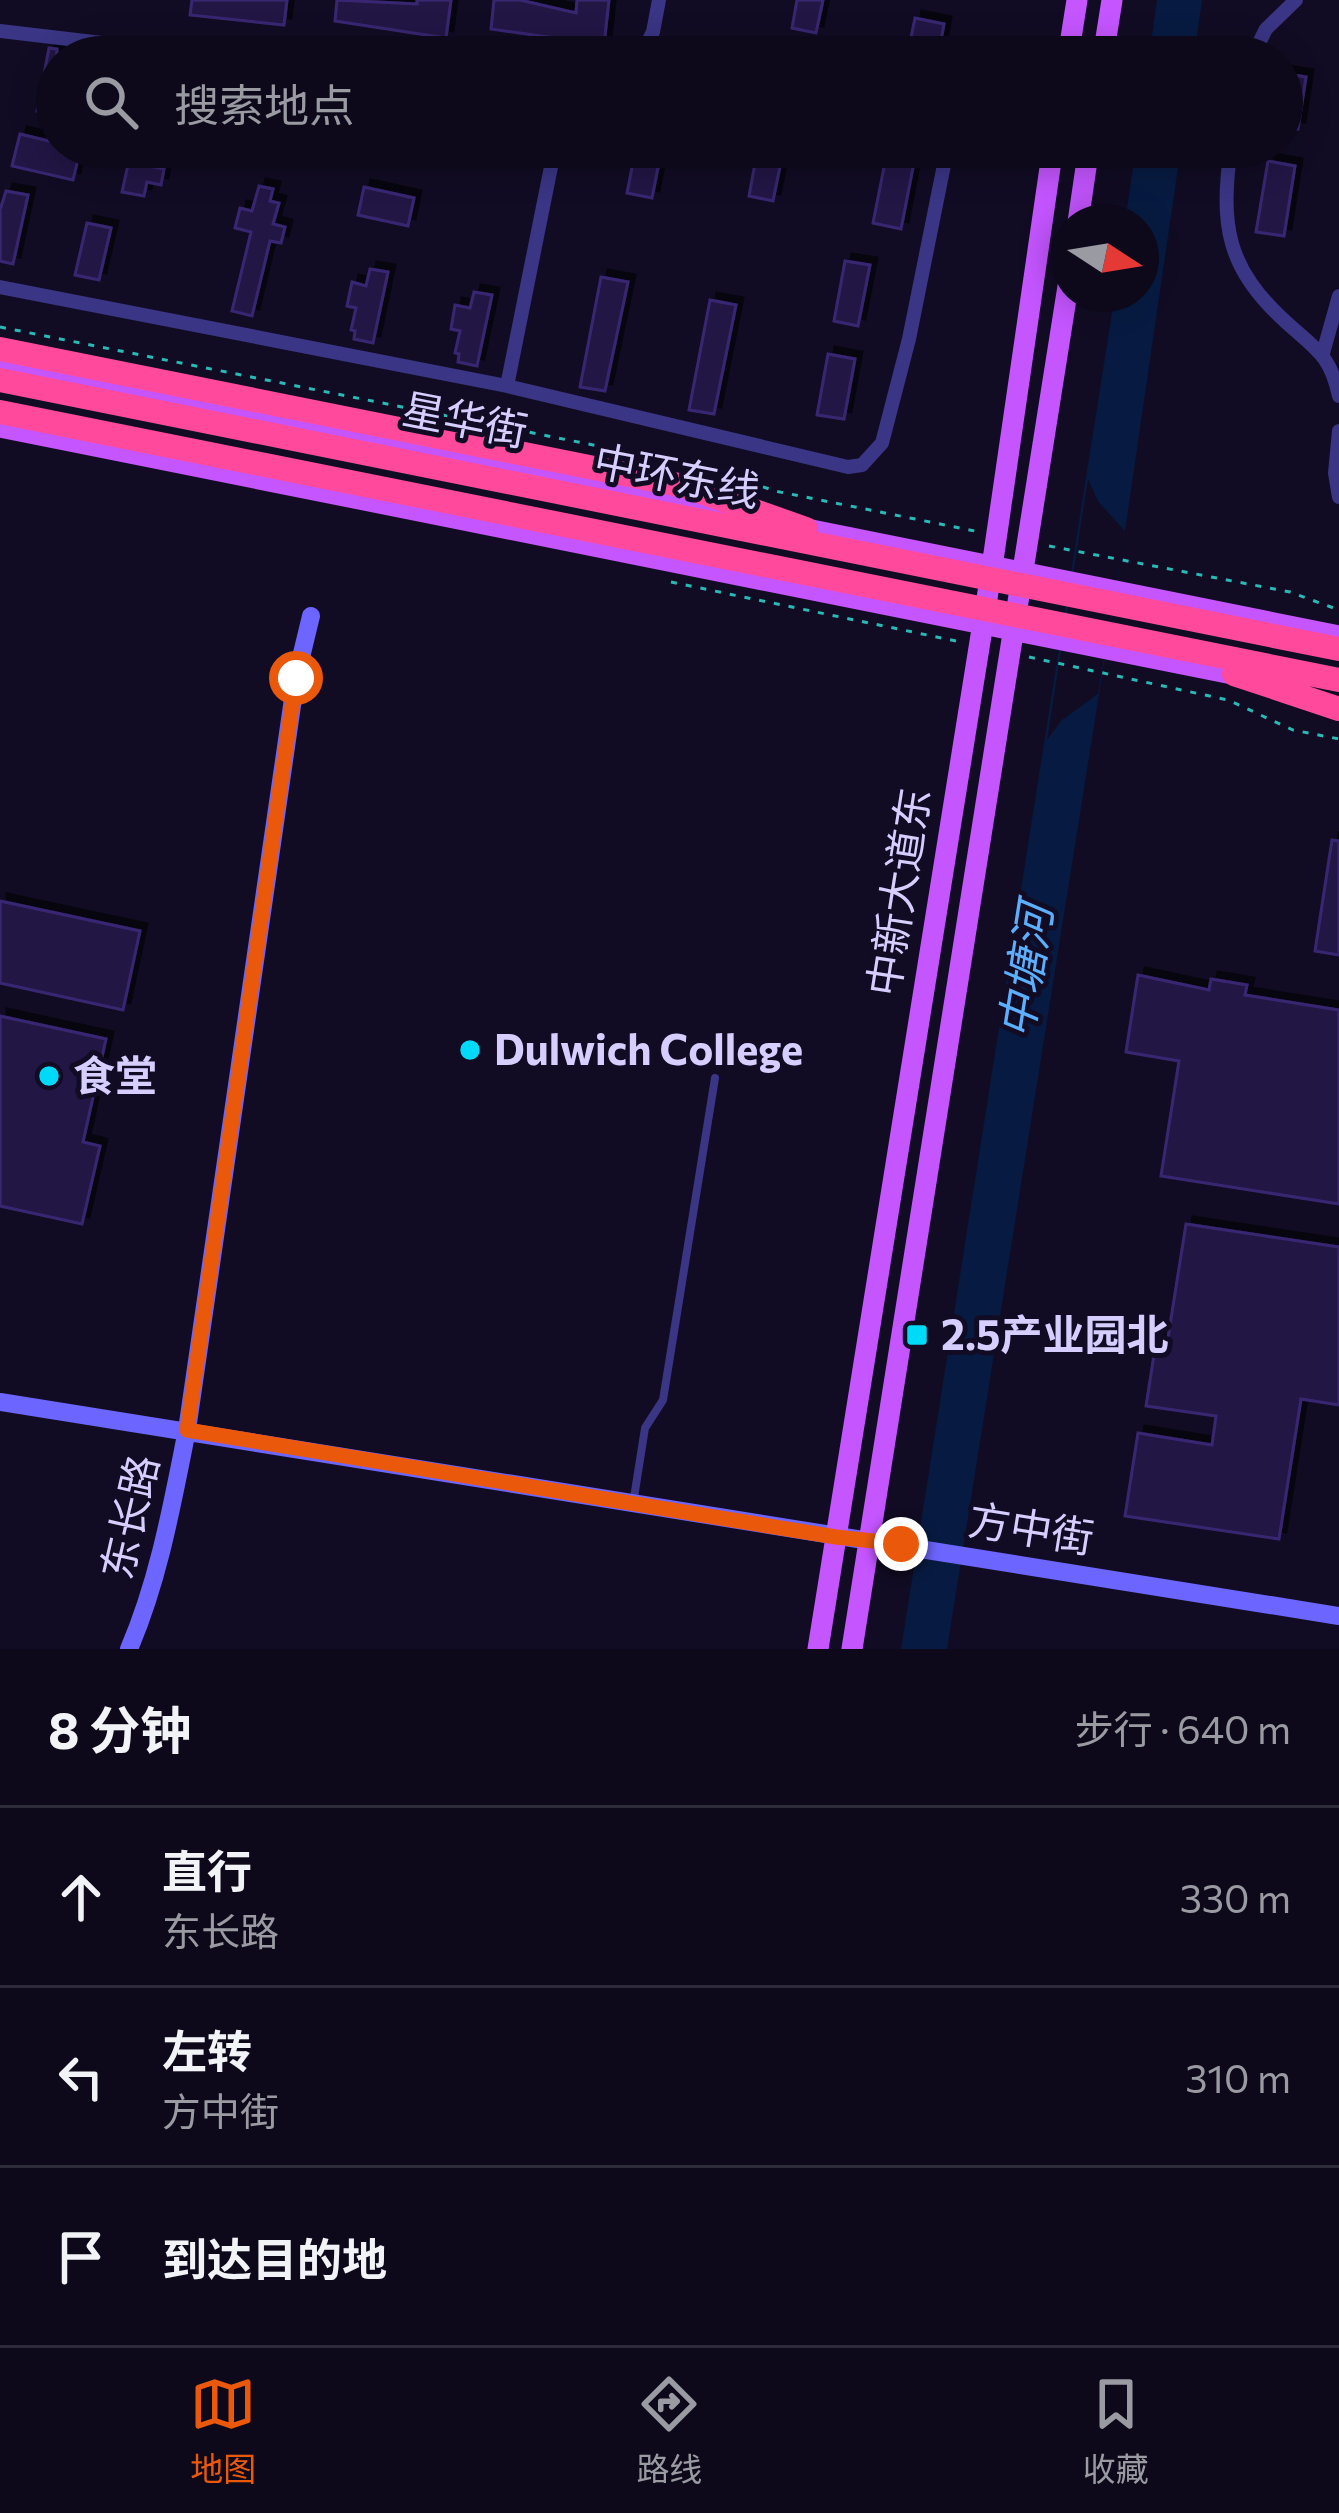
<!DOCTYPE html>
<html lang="zh">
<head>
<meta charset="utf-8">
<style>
	:root { --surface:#0d091a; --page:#1b1727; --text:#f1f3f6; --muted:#9a9aa2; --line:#2d2a39; --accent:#ea580c }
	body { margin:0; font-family:Commissioner,"Noto Sans SC",sans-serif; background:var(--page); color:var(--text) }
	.compass { position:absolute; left:1051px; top:204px; width:108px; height:108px; border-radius:50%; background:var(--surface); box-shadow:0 6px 30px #0003; rotate:102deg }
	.stop { position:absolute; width:36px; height:36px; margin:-27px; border:9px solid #ea580c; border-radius:50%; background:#fff }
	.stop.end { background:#ea580c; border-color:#fff; box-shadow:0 3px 12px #0008 }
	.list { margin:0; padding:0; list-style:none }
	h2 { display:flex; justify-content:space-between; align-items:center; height:156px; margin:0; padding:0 48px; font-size:51px }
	h2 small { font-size:39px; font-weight:400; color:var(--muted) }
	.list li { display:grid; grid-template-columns:78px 1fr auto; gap:36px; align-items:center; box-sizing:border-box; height:180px; padding:0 48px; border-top:3px solid var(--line) }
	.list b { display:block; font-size:45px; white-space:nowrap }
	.list p { margin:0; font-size:39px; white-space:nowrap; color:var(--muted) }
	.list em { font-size:39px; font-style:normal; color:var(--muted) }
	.icon { flex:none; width:66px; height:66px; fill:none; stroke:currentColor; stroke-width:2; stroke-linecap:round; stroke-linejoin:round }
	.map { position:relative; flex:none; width:1339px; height:1649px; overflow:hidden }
	.search { position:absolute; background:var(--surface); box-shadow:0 6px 30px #0003; left:36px; right:36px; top:36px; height:132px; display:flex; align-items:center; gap:30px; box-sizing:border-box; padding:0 42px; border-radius:66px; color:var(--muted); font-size:45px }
	.sheet { height:696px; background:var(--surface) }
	nav { display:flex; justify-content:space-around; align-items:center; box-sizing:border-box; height:168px; border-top:3px solid var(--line); background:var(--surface); font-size:33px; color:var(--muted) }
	nav a { display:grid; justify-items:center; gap:6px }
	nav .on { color:var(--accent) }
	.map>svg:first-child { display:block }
	.water { fill:#071b42 }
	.pier { fill:#110c23 }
	.building { fill:#221845; stroke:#392872; stroke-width:3; filter:url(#shadow) }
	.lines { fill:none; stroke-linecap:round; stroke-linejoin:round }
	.path { stroke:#28bab5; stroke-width:3; stroke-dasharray:6 9; stroke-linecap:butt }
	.lane { stroke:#3a3584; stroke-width:8 }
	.street { stroke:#3a3584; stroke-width:14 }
	.secondary { stroke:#6d65ff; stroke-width:18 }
	.primary { stroke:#c455ff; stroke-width:21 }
	.highway { stroke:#ff499c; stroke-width:24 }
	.route { stroke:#ea580c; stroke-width:15 }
	.poi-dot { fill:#00daf9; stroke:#110c23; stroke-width:4.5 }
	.labels { text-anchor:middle; stroke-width:10; stroke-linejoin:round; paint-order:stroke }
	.street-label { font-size:42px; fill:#d5ceff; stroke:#110c23 }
	.poi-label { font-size:42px; font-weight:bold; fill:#d5ceff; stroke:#110c23; text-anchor:start }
	.water-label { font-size:45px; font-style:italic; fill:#5cafff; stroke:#110c23 }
</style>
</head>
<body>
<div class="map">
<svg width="1339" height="1649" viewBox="0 0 1339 1649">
	<defs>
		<filter id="shadow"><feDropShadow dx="7" dy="-7" stdDeviation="0" flood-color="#0009"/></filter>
	</defs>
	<rect width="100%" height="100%" fill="#110c23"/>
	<!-- water -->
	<path class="water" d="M1157,0H1202L1194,57H1149Z
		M1136,147H1181L1125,531L947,1649H901L1115,294H1141V222H1125Z"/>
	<!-- pier -->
	<path class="pier" d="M1088,479L1098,501L1125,531L1098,694L1062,720L1047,740Z"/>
	<!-- building -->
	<path class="building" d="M192,0H287L284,25L190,15Z
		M337,0L417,4V0H451L446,38L335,21Z
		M494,0H520L576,13L577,0H609L604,45L491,29Z
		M797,0H823L816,33L792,28Z
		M915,18L944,24L938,57H907Z
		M49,48L57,49V115L37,111Z
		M1282,73L1306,77L1298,129L1282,127Z
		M20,134L57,143V147H81L73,180L12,166Z
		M132,147H155L150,166L164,169L161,185L147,182L144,196L122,192Z
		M636,147H662L652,198L627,193Z
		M758,147H784L773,201L749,196Z
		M888,147H917L901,229L873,223Z
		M1268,161L1295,166L1284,236L1256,232Z
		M259,186L273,189L270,201L279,203L273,224L285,227L281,243L270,241L252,316L232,311L251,232L235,228L240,208L252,211Z
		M364,187L414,198L408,226L358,215Z
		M6,191L28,195L13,264L0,261V210Z
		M87,223L111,228L99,280L75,275Z
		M845,261L870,265L858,326L834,321Z
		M370,269L388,272L373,343L354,339L355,331L351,330L356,308L347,306L352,282L366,286Z
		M601,277L628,282L605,391L580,387Z
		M474,292L492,295L477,366L458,362L459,354L455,353L460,331L451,329L455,305L470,308Z
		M710,300L736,305L714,414L689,410Z
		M828,354L855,359L844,419L817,415Z
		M1332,840L1339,841V955L1315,951Z
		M0,901L140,931L123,1010L0,983Z
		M1138,975L1209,990L1211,979L1247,985L1245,995L1339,1010V1204L1161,1176L1179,1061L1126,1052Z
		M0,1016L106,1039L83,1142L100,1146L82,1224L0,1206Z
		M1186,1224L1339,1247V1405L1301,1399L1279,1539L1125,1516L1138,1433L1212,1445L1216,1416L1146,1406L1156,1342L1167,1344Z"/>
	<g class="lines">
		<!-- path -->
		<path class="path" d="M0,327L709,468L775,491L980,532
			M1049,546L1290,592L1339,610
			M671,582L961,642
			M1029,657L1228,700L1293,730L1339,739"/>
		<!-- lane -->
		<path class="lane" d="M633,1504L645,1428L663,1400L715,1078"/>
		<!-- street -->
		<path class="street" d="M0,31L136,47L309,57
			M640,57L653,32L659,0
			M1252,57L1266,29L1296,0
			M1231,147C1220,225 1226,268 1287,323C1317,350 1330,355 1339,396
			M0,287L507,386L848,467L862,465L882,443L909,339L945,160
			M1323,353L1339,296
			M507,386L555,147
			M1339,431L1335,473L1339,497"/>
		<!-- secondary -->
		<path class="secondary" d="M0,1402L1339,1616
			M129,1649C159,1579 172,1505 187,1430L296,678L311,616"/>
		<!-- primary -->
		<path class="primary" d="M1068,57L1077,0
			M1103,57L1112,0
			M1078,222L1089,147
			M0,365L744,516
			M0,427L1247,677
			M792,526L1339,636
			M818,1649L992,567L1053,147
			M852,1649L1069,280"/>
		<!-- highway -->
		<path class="highway" d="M0,349L684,486L806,529
			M0,380L1339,649
			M0,412L1339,680
			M1234,674L1339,709"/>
	</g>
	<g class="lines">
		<!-- route -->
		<path class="route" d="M296,678L187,1430L836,1537L901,1544"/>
	</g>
	<!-- markers -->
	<g class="poi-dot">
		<circle cx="470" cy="1050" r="12"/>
		<circle cx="49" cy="1076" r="12"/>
		<rect x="905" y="1323" width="24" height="24" rx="6"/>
	</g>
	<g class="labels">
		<!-- street labels -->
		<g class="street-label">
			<text transform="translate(465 420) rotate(11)" y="15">星华街</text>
			<text transform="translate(677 476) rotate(11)" y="15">中环东线</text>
			<text transform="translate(899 892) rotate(-81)" y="15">中新大道东</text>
			<text transform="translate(130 1517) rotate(-77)" y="15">东长路</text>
			<text transform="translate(1031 1529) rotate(9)" y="15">方中街</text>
		</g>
		<!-- poi labels -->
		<g class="poi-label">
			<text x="494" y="1065">Dulwich College</text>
			<text x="73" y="1091">食堂</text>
			<text x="941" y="1350">2.5产业园北</text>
		</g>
		<!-- water labels -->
		<g class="water-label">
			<text transform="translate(1026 971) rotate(-81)" y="16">中塘河</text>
		</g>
	</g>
</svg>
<svg class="compass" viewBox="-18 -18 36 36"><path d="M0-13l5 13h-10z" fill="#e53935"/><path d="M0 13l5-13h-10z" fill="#9a9aa2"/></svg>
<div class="stop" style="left:296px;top:678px"></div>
<div class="stop end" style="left:901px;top:1544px"></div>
<div class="search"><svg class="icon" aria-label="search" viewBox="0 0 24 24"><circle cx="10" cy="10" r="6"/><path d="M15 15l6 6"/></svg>搜索地点</div>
</div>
<section class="sheet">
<h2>8 分钟<small>步行 · 640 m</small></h2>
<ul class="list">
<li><svg class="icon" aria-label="ahead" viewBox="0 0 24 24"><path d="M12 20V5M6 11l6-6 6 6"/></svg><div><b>直行</b><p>东长路</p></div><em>330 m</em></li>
<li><svg class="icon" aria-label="left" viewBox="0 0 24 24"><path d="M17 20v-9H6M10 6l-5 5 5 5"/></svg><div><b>左转</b><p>方中街</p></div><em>310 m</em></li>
<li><svg class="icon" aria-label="arrive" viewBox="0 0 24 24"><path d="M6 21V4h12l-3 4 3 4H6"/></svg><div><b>到达目的地</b></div></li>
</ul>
</section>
<nav>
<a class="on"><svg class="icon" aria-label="map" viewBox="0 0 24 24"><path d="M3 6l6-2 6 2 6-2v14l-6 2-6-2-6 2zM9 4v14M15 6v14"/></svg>地图</a>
<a><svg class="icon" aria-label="directions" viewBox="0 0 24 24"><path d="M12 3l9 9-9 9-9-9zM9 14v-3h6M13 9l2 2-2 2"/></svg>路线</a>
<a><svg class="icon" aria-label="saved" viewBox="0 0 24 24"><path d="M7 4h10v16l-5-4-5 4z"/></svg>收藏</a>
</nav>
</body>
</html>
